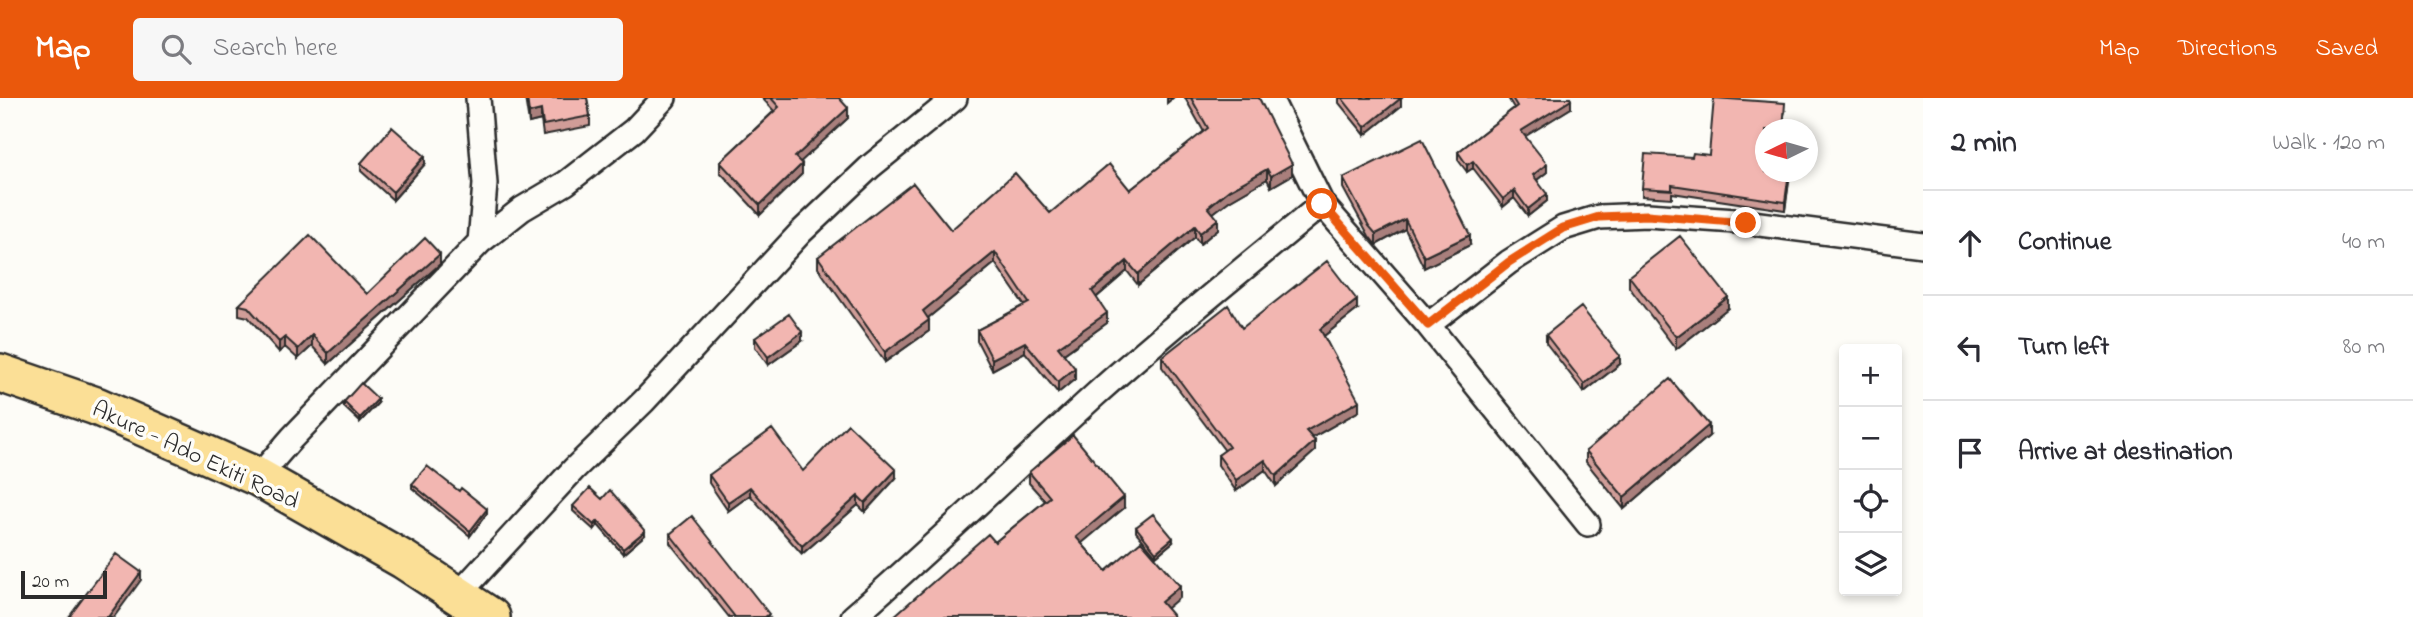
<!DOCTYPE html>
<html lang="en">
<head>
<meta charset="utf-8">
<style>
	:root { --surface:#fff; --page:#f7f7f7; --text:#2b2b33; --muted:#7c7c81; --line:#e1e1e2; --accent:#ea580c }
	body { margin:0; font-family:"Indie Flower",sans-serif; background:var(--page); color:var(--text) }
	.controls { position:absolute; right:21px; bottom:21px; display:grid; overflow:hidden; border-radius:7px; box-shadow:0 4px 10px #0003 }
	.controls button { width:63px; height:63px; display:grid; place-items:center; padding:0; border:0; border-bottom:2px solid var(--line); background:var(--surface); color:var(--text); font:35px sans-serif }
	.compass { position:absolute; left:1755px; top:21px; width:63px; height:63px; border-radius:50%; background:var(--surface); box-shadow:0 4px 10px #0003; rotate:265deg }
	.scale { position:absolute; left:21px; bottom:18px; width:86px; box-sizing:border-box; padding-left:7px; border:4px solid #2b2b2b; border-top:0; font-size:19px; line-height:24px; white-space:nowrap; color:#2b2b2b; -webkit-text-stroke:5px #fdfcf7; paint-order:stroke }
	.stop { position:absolute; width:21px; height:21px; margin:-16px; border:5px solid #ea580c; border-radius:50%; background:#fff }
	.stop.end { background:#ea580c; border-color:#fff; box-shadow:0 2px 7px #0008 }
	.list { margin:0; padding:0; list-style:none }
	h2 { display:flex; justify-content:space-between; align-items:center; height:91px; margin:0; padding:0 28px; font-size:30px }
	h2 small { font-size:23px; font-weight:400; color:var(--muted) }
	.list li { display:grid; grid-template-columns:46px 1fr auto; gap:21px; align-items:center; box-sizing:border-box; height:105px; padding:0 28px; border-top:2px solid var(--line) }
	.list b { display:block; font-size:26px; white-space:nowrap }
	.list em { font-size:23px; font-style:normal; color:var(--muted) }
	.icon { flex:none; width:38px; height:38px; fill:none; stroke:currentColor; stroke-width:2; stroke-linecap:round; stroke-linejoin:round }
	.map { position:relative; flex:none; width:1923px; height:519px; overflow:hidden }
	header { display:flex; align-items:center; gap:42px; box-sizing:border-box; height:98px; padding:0 35px; background:var(--accent); color:#fff }
	header strong { font-size:33px }
	nav { display:flex; gap:38px; margin-inline-start:auto; font-size:24px }
	.search { width:490px; height:63px; background:var(--page); display:flex; align-items:center; gap:18px; box-sizing:border-box; padding:0 24px; border-radius:7px; color:var(--muted); font-size:26px }
	main { display:flex }
	aside { flex:1; background:var(--surface) }
	.map>svg:first-child { display:block }
	.lines { fill:none; stroke-linecap:round; stroke-linejoin:round }
	.minor-casing { stroke:#2b2b2b; stroke-width:28 }
	.primary-casing { stroke:#2b2b2b; stroke-width:42 }
	.minor { stroke:#fdfcf7; stroke-width:23 }
	.primary { stroke:#fbdf96; stroke-width:37 }
	.wall { fill:#d09d98; stroke:#2b2b2b; stroke-width:2 }
	.shaded-wall { fill:#a97f7c; stroke:#2b2b2b; stroke-width:2 }
	.building { fill:#f2b6b1; stroke:#2b2b2b; stroke-width:2 }
	.route { stroke:#ea580c; stroke-width:9 }
	.labels { text-anchor:middle; stroke-width:7; stroke-linejoin:round; paint-order:stroke }
	.street-label { font-size:24px; fill:#2b2b2b; stroke:#fdfcf7 }
</style>
</head>
<body>
<header>
<strong>Map</strong>
<div class="search"><svg class="icon" aria-label="search" viewBox="0 0 24 24"><circle cx="10" cy="10" r="6"/><path d="M15 15l6 6"/></svg>Search here</div>
<nav><a>Map</a><a>Directions</a><a>Saved</a></nav>
</header>
<main>
<div class="map">
<svg width="1923" height="519" viewBox="0 0 1923 519">
	<rect width="100%" height="100%" fill="#fdfcf7"/>
	<filter id="ink" filterUnits="userSpaceOnUse"><feTurbulence type="fractalNoise" baseFrequency=".0143" numOctaves="2"/><feDisplacementMap in="SourceGraphic" scale="14" xChannelSelector="R" yChannelSelector="G"/><feConvolveMatrix kernelMatrix="1 2 1 2 8 2 1 2 1" color-interpolation-filters="sRGB"/></filter>
	<g filter="url(#ink)">
		<g class="lines">
			<!-- minor casing -->
			<g class="minor-casing">
				<path id="minor" d="M478,0L485,86L480,144
					M1270,0L1322,106L1428,227L1509,164L1563,130L1599,119L1647,117L1736,123L1923,147
					M1428,227L1588,426
					M258,379L292,340L480,144L522,111L566,85L634,32L664,0
					M458,497L574,371L644,303L801,134L871,68L955,0
					M853,519C936,447 1014,371 1095,297C1168,231 1246,169 1322,106"/>
			</g>
			<!-- primary casing -->
			<g class="primary-casing">
				<path id="primary" d="M0,275L96,308L258,379L404,462L491,519"/>
			</g>
			<!-- minor -->
			<use href="#minor" class="minor"/>
			<!-- primary -->
			<use href="#primary" class="primary"/>
		</g>
		<!-- wall -->
		<path class="wall" d="M525,0H587L590,18V28L543,37L541,22L529,25Z
			M762,0H839L848,20L800,64L802,76L760,117L720,74V64L774,13Z
			M1185,0H1259L1292,77L1271,89L1267,81L1229,103L1213,115L1218,131L1200,146L1195,139L1138,187L1127,173L1096,200L1107,225L1064,256L1075,281L1058,295L1025,254L992,272L977,243V232L1024,207L995,165L928,220L929,233L885,264L818,170V159L951,132L1050,115L1130,92L1204,34Z
			M1339,0H1401V8L1365,37L1339,5Z
			M1508,0H1570L1571,10L1525,38L1547,74L1537,82L1547,103L1528,118L1514,100L1503,109L1473,70L1467,74L1458,62V54L1514,10Z
			M1785,14L1766,74H1790L1785,112L1672,95V100L1642,98V90L1692,59L1709,57Z
			M361,65L425,66L393,102L361,73Z
			M1343,80L1470,147L1424,170L1405,131L1376,147L1369,138L1343,90Z
			M440,166L328,266L312,248L298,261L285,249L279,254L248,219L239,217V207L367,196Z
			M1629,178L1728,210L1676,251L1629,189Z
			M1357,212L1324,238L1359,313L1312,340L1315,353L1276,388L1265,372L1236,393L1218,367V357L1225,353L1162,269V259L1242,230Z
			M1546,237L1620,266L1584,294L1546,245Z
			M755,240L802,243L768,267L755,249Z
			M344,304L378,305L360,324L344,309Z
			M1709,338L1624,411L1586,364V353Z
			M803,373L896,380L865,414L858,407L802,456L750,397L728,413L709,385V377Z
			M1029,374L1124,410L1081,445L1106,473L1180,499L995,444L1045,403L1029,385Z
			M412,386L459,393L487,415L470,438L412,390Z
			M602,401L645,437L623,456L598,427L594,432L573,413V408Z
			M1136,429L1173,444L1156,458L1136,434Z
			M670,436L769,519H729L670,445Z"/>
		<!-- shaded-wall -->
		<path class="shaded-wall" d="M1167,0H1173L1167,5Z
			M1401,0V8L1365,37V29Z
			M1571,2V10L1521,41V33Z
			M848,10V20L795,69V59Z
			M541,12V22L529,25V15Z
			M425,58V66L393,102V94Z
			M1473,63V70L1467,74V67Z
			M802,66V76L760,117V107Z
			M1292,66V77L1271,89V78Z
			M1547,66V74L1533,85V77Z
			M1267,71V81L1229,103L1208,119V109L1229,92Z
			M1789,74L1790,77L1785,112V104Z
			M1514,92V100L1503,109V101Z
			M1547,96V103L1528,118V111Z
			M1218,121V131L1200,146V135Z
			M1405,121V131L1376,147V136Z
			M1195,128V139L1138,187V176Z
			M1470,137V147L1424,170V159Z
			M995,154V165L923,224V213Z
			M440,156V166L328,266V255Z
			M1127,163V173L1092,203V193Z
			M1728,199V210L1676,251V239Z
			M1357,202V212L1320,241V231Z
			M1107,215V225L1058,260V249Z
			M929,222V233L885,264V254Z
			M802,234V243L768,267V259Z
			M312,237V248L298,261V251Z
			M285,239V249L279,254V244Z
			M1025,244V254L992,272V261Z
			M1620,258V266L1584,294V286Z
			M1075,270V281L1058,295V284Z
			M378,301V305L360,324V320Z
			M1359,303V313L1306,343V333Z
			M1709,327V338L1624,411V399Z
			M1315,343V353L1276,388V378Z
			M1265,362V372L1236,393V382Z
			M896,372V380L865,414V405Z
			M750,389V397L728,413V404Z
			M858,398V407L802,456V448Z
			M1124,399V410L1076,450V439Z
			M487,411V415L470,438V433Z
			M598,423V427L594,432V427Z
			M645,433V437L623,456V451Z
			M1173,440V444L1156,458V454Z
			M141,474V482L114,519H108Z
			M1180,488V499L1161,515V504Z"/>
		<!-- building -->
		<path class="building" d="M527,0H587L590,18L543,27L541,12L529,15Z
			M771,0H839L848,10L795,59L802,66L760,107L720,64L779,9Z
			M1191,0H1259L1292,66L1271,78L1267,71L1229,92L1208,109L1218,121L1200,135L1195,128L1138,176L1127,163L1092,193L1107,215L1058,249L1075,270L1058,284L1025,244L992,261L977,232L1029,205L995,154L923,213L929,222L885,254L818,159L913,85L951,132L1015,75L1050,115L1109,66L1130,92L1208,30Z
			M1342,0H1401L1365,29Z
			M1512,0H1570L1571,2L1521,33L1547,66L1533,77L1547,96L1528,111L1514,92L1503,101L1473,63L1467,67L1458,54L1517,8Z
			M1714,0L1785,5L1783,32H1766V74H1789L1785,104L1672,87V92L1642,90L1645,56L1692,59L1693,55L1709,57Z
			M392,29L425,58L393,94L361,65Z
			M1422,41L1470,137L1424,159L1405,121L1376,136L1369,128L1343,80Z
			M310,137L367,196L425,140L440,156L328,255L312,237L298,251L285,239L279,244L248,209L239,207Z
			M1680,138L1728,199L1676,239L1629,178Z
			M1327,163L1357,202L1320,231L1359,303L1306,333L1315,343L1276,378L1265,362L1236,382L1218,357L1229,349L1162,259L1228,207L1242,230Z
			M1581,209L1620,258L1584,286L1546,237Z
			M789,216L802,234L768,259L755,240Z
			M1670,281L1709,327L1624,399L1586,353Z
			M361,285L378,301L360,320L344,304Z
			M848,326L896,372L865,405L858,398L802,448L750,389L728,404L709,377L772,331L803,373Z
			M1073,337L1124,399L1076,439L1106,473L1141,443L1180,488L1161,504L1174,519H893L988,436L995,444L1050,399L1029,374Z
			M427,368L459,393L461,390L487,411L470,433L412,386Z
			M590,390L602,401L610,392L645,433L623,451L598,423L594,427L573,408Z
			M1153,416L1173,440L1156,454L1136,429Z
			M692,418L769,516L765,519H735L670,436Z
			M116,456L141,474L108,519H69Z"/>
	</g>
	<g class="lines" filter="url(#ink)">
		<!-- route -->
		<path class="route" d="M1322,106L1428,227L1509,164L1563,130L1599,119L1647,117L1746,125"/>
	</g>
	<g class="labels">
		<!-- street labels -->
		<g class="street-label">
			<text transform="translate(196 356) rotate(25)" y="8">Akure - Ado Ekiti Road</text>
		</g>
	</g>
</svg>
<div class="controls">
<button>+</button>
<button>−</button>
<button><svg class="icon" aria-label="locate" viewBox="0 0 24 24"><circle cx="12" cy="12" r="6"/><path d="M12 2v4M12 18v4M2 12h4M18 12h4"/></svg></button>
<button><svg class="icon" aria-label="layers" viewBox="0 0 24 24"><path d="M12 4l9 5-9 5-9-5zM3 14l9 5 9-5"/></svg></button>
</div>
<svg class="compass" viewBox="-18 -18 36 36"><path d="M0-13l5 13h-10z" fill="#e53935"/><path d="M0 13l5-13h-10z" fill="#7c7c81"/></svg>
<div class="scale">20 m</div>
<div class="stop" style="left:1322px;top:106px"></div>
<div class="stop end" style="left:1746px;top:125px"></div>
</div>
<aside>
<h2>2 min<small>Walk · 120 m</small></h2>
<ul class="list">
<li><svg class="icon" aria-label="ahead" viewBox="0 0 24 24"><path d="M12 20V5M6 11l6-6 6 6"/></svg><div><b>Continue</b></div><em>40 m</em></li>
<li><svg class="icon" aria-label="left" viewBox="0 0 24 24"><path d="M17 20v-9H6M10 6l-5 5 5 5"/></svg><div><b>Turn left</b></div><em>80 m</em></li>
<li><svg class="icon" aria-label="arrive" viewBox="0 0 24 24"><path d="M6 21V4h12l-3 4 3 4H6"/></svg><div><b>Arrive at destination</b></div></li>
</ul>
</aside>
</main>
</body>
</html>
